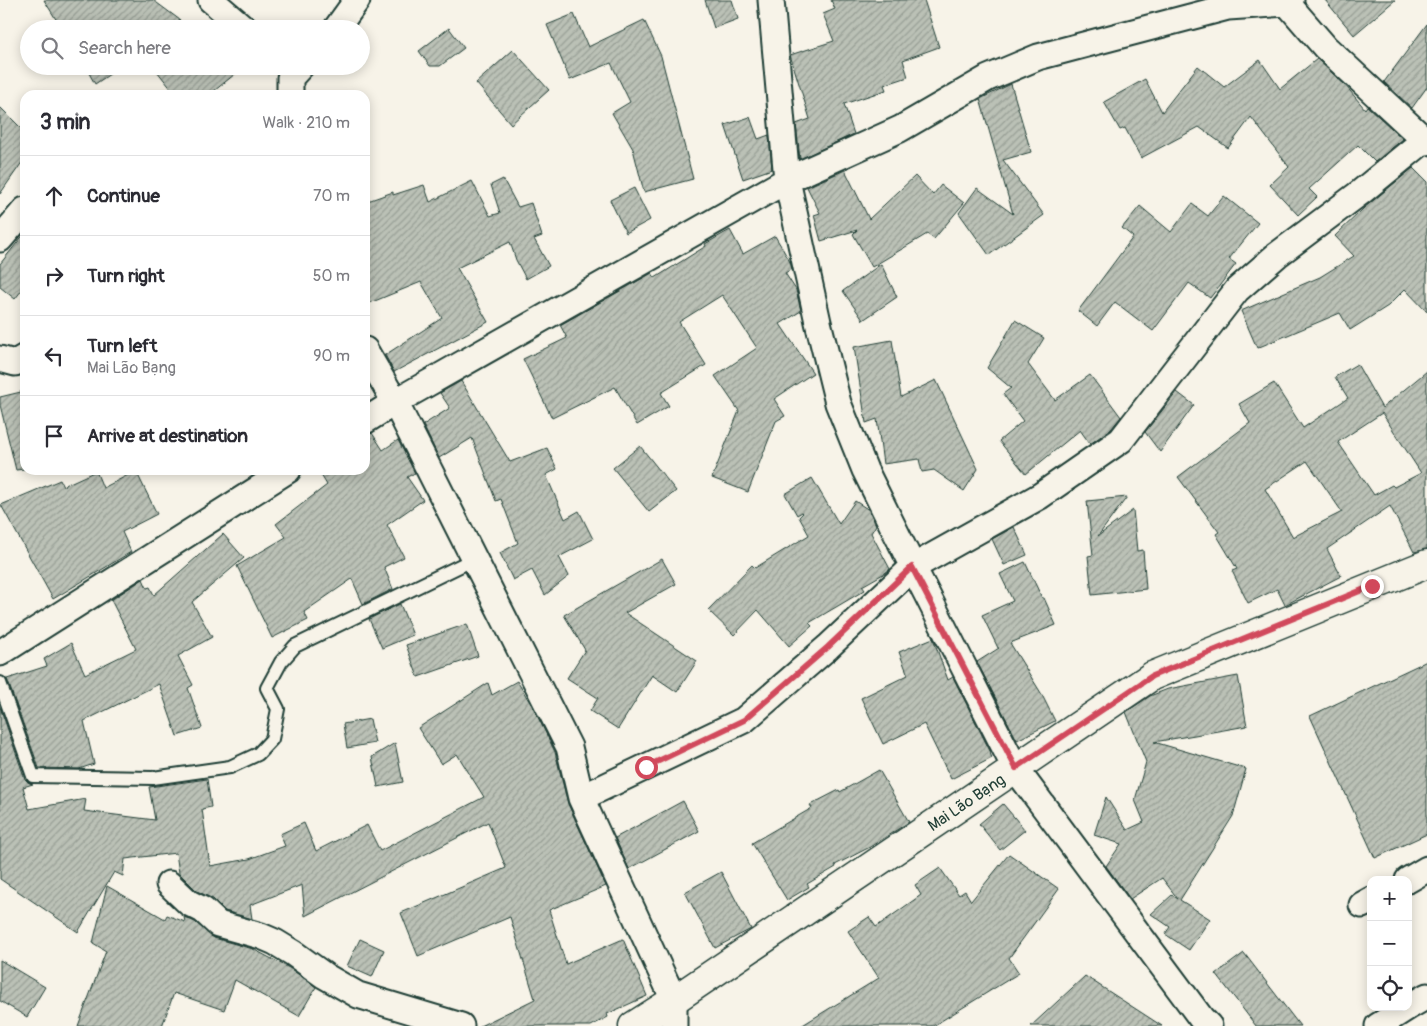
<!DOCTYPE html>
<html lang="en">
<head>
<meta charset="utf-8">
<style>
	:root { --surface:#fff; --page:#f2f2f3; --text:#2b2b33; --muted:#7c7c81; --line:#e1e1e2 }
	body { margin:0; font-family:Pangolin,sans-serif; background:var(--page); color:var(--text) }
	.controls { position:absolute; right:15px; bottom:15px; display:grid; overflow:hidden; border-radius:10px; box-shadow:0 2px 12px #0003 }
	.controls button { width:45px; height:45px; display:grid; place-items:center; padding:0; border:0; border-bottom:1px solid var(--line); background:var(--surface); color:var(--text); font:25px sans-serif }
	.stop { position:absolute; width:15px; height:15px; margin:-11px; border:4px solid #d1495b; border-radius:50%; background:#fff }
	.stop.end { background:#d1495b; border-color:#fff; box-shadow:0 1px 5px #0008 }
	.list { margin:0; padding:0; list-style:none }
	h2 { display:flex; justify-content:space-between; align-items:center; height:65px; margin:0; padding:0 20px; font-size:21px }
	h2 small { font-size:16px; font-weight:400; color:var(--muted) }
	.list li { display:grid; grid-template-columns:32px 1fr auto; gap:15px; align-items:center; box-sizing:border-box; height:80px; padding:0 20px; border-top:1px solid var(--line) }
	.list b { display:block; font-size:19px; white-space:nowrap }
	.list p { margin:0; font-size:16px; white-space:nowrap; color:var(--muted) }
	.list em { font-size:16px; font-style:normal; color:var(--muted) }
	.icon { flex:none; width:28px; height:28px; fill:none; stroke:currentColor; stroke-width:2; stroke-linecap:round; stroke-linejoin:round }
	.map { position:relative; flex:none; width:1427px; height:1026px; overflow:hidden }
	.search { position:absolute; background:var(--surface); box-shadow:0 2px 12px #0003; left:20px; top:20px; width:350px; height:55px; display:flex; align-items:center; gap:12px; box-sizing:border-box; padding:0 18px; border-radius:28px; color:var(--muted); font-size:19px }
	.panel { position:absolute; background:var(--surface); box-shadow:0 2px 12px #0003; left:20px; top:90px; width:350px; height:385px; border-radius:15px }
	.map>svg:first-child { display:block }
	.building { fill:url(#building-hatch); stroke:#1f3d34; fill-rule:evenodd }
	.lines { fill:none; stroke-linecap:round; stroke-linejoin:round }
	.service-casing { stroke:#1f3d34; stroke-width:16 }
	.minor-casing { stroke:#1f3d34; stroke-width:29 }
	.tertiary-casing { stroke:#1f3d34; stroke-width:31 }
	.service { stroke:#f7f3e8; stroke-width:12 }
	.minor { stroke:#f7f3e8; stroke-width:25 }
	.tertiary { stroke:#f7f3e8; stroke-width:28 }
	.route { stroke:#d1495b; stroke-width:6 }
	.labels { text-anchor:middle; stroke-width:4.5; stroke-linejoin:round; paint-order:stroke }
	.street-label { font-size:16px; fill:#1f3d34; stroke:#f7f3e8 }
</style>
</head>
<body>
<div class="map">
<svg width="1427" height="1026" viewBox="0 0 1427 1026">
	<defs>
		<pattern id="building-hatch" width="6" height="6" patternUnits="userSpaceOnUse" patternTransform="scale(1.25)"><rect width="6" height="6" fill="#bbc1b6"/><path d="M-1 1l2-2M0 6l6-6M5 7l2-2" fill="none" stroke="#979e95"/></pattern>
	</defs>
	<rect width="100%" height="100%" fill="#f7f3e8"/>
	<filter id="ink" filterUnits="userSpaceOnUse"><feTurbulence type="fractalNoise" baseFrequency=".02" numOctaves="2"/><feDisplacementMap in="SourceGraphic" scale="10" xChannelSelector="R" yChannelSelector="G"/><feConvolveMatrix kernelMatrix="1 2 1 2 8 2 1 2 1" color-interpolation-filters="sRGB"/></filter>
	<g filter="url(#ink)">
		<!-- building -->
		<path class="building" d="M44,0H153L180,20L174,29H62Z
			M705,0H732L738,19L714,28Z
			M831,0H924L939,47L903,60L908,77L884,85L886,90L844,104L854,134L800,159L796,124L810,119L790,55L834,41L823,14L835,9Z
			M1325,0H1395L1354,35Z
			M574,14L588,47L644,20L661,56L693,179L644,192L633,149L612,113L630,102L611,63L570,80L547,25Z
			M1427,24V87L1412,108L1384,82Z
			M449,28L464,48L440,66H430L419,51Z
			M513,50L549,90L511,124L476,83Z
			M1317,59L1345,85L1365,109L1367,106L1403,139L1375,162L1358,145L1309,189L1317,197L1298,215L1270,185L1289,167L1251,117L1228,148L1199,127L1141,158L1125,128L1120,130L1104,102L1145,79L1162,112L1198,66L1224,87L1260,60L1280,89Z
			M85,66H122L95,84Z
			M153,66H245L209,95H176Z
			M1011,84L1031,152L1003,160L1044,215L989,255L959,213L977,188L1013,214L980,99Z
			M0,107L25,132V158L0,194Z
			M750,117L758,139L769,135L772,169L743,179L725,125Z
			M1413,168L1427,182V312L1405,289L1388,306L1350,330L1340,313L1257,348L1241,311L1320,277L1354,256L1335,236L1364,208Z
			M845,170L869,219L915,176L933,195L941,185L964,203L934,239L927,234L872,267L853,234L857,230L821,241L814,215L820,213L807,187Z
			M503,179L518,207L531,203L542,236L534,239L549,266L526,279L516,260L510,242L457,268L488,322L394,372L385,355L442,318L421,282L365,305V202L393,192V195L424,185L430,202L472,181L490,216L500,213L491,185Z
			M634,188L650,220L626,233L610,200Z
			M1224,196L1258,223L1229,259L1236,264L1210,298L1189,283L1153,331L1115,302L1097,326L1078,311L1133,237L1122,228L1140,206L1171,232L1192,204L1208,216Z
			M730,230L743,254L775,236L781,246L790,262L792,269L785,273L796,290L801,311L780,324L813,373L774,399L785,416L776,421L748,492L712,478L739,411L715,376L757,348L722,295L679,322L706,365L661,393L669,406L637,425L615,387L552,418L523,359L567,338L560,325L652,273L655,278L706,246L705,244Z
			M25,233V286L15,299L0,287V264Z
			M881,264L897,297L863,320L843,291Z
			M1015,320L1044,338L1028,364L1055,400L1090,375L1121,417L1111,429L1090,444L1080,430L1026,474L999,441L1023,421L1003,394L1011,388L987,368Z
			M892,340L901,397L936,380L978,469L964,491L934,470L922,472L919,459L883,464L877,419L866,423L854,347Z
			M1357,364L1382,408L1427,371V549L1414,552L1390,506L1327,549L1341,576L1285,605L1277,589L1248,603L1232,571L1237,569L1216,534L1219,532L1178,477L1250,423L1239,404L1274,383L1303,428L1348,398L1335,377ZM1382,413L1421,473L1394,487L1392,485L1374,495L1338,442ZM1307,461L1342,512L1293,537L1265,489Z
			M461,381L510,462L547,448L557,469L546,475L565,519L579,511L593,539L559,557L569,576L545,595L532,570L513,580L500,553L518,543L501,499L496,501L472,438L439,458L423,425L450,408L440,393Z
			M25,391V469L16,470L0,405V397Z
			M1177,392L1194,405L1160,452L1145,432Z
			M372,433L383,450L398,440L415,473L407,477L423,500L387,525L404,557L384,567L393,589L363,604L352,579L304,612L308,620L272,638L237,566L286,537L276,524L327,485L318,470H365V435Z
			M640,446L676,491L649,512L613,468Z
			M96,471L103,488L136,471L157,514L122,532L131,552L53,599L1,505L60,480L63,486Z
			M812,478L839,524L855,501L869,510L876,525L871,533L890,569L885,573L862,586L865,590L809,623L812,626L789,646L758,610L734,635L708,610L752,565L755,568L809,535L799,517L803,513L802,512L797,515L785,494Z
			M1127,497L1098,536L1133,510L1137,551L1143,550L1146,589L1092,595L1088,556L1093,555L1087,501Z
			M1014,527L1027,555L1004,565L992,539Z
			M223,534L244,558L192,602L212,637L178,656L193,685L188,688L202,728L177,736L159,684L84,721L94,764L79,769L39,768L7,679L47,666L44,659L71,643L85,674L136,649L111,600L143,579L147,588L150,587L154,595Z
			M662,559L676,584L625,613L697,661L677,692L652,675L618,729L590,711L598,698L567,678L585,650L564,615Z
			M1025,562L1042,598H1044L1056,625L1010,643L1041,693L1055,721L1017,740L977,662L999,648H998L982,615L1013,601L1000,574Z
			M400,604L413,635L382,648L369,619Z
			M467,624L478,656L418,677L406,645Z
			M933,638L948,680L953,677L991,753H990L992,758L951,779L924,724L883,744L861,698L908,675L899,652Z
			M1427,661V834L1375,858L1310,716Z
			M1238,676L1247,726L1154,742L1246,769L1233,816L1180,900L1210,919L1189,950L1165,934L1170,927L1151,914L1172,895L1178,899L1162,878L1130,899L1106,866L1121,844L1094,835L1106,797L1127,830L1144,822L1135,800L1146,762L1126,712L1150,696L1168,689Z
			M517,681L534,709L555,752L568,804L606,886L549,910L566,964L623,939L647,996L607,1014L608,1017L591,1026H480L535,999L510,917L418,956L401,913L506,868L488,822L305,916L302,885L250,905L252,919L225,911L213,899L197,891L179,873L176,853L125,859L123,876L114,872L78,932L0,879V707L25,779L28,782L33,784L23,787L29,809L86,799L84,811L155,820L149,787L207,779L211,807L202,809L210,866L249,859L285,846L280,834L304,823L316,851L367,825L380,851L484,797L457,754L441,764L418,728L488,683L492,695Z
			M370,719L375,743L347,748L343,724Z
			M395,743L403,782L378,787L372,757Z
			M879,770L909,822L870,847L835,865L836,867L807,884L809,887L787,900L752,843L812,808L810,805L839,790L840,792Z
			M683,801L699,831L629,869L615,838Z
			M1003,804L1025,830L1000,850L979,824Z
			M1009,854L1059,889L1009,958L1019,973L933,1026H801L879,978L848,931L869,917L876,927L921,895L915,885L940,868L959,895L965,891L971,901Z
			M721,872L751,929L715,948L685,892Z
			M107,886L165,919L167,915L185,922L184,917L195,922L214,938L253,949L291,969L316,987L299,1016L235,980L224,1010L174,993L162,1026H78L106,951L93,943Z
			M360,939L384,950L372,977L347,966Z
			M1244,953L1300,1026H1256L1237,1001L1216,974Z
			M0,960L45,987L27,1017L0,1001Z
			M1085,976L1162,1026H1031Z"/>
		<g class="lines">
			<!-- service casing -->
			<g class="service-casing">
				<path id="service" d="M0,683L33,776L153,778L230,767L258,754L272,739L278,709L267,688L281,662L295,646L474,559"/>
			</g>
			<!-- minor casing -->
			<g class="minor-casing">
				<path id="minor" d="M211,0L245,29
					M1287,3L1325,47L1427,142
					M336,29L357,0
					M290,95V78L301,66
					M0,239L25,210
					M365,350L395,402L569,747L581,798L674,1000V1026
					M0,359L15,363L25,357
					M365,421L395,402L787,180L771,0
					M0,653L288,470
					M581,798L744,720L828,647L913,567L1040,496L1121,440L1237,290L1277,255L1361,192L1427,138
					M1408,880L1427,869
					M169,884L189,903L203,910L218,924L261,936L275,942L293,953L325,976L358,995L461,1026
					M1362,905L1371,900
					M1408,1007L1427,996
					M1209,1026L1201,1018L1015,768L913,567L865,470L838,403L818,322L787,180L900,129L988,78L1038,57L1228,7L1287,3L1291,0
					M1378,1026L1408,1007"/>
			</g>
			<!-- tertiary casing -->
			<g class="tertiary-casing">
				<path id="tertiary" d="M633,1026L674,1000L1152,676L1427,564"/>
			</g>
			<!-- service -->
			<use href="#service" class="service"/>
			<!-- minor -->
			<use href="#minor" class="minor"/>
			<!-- tertiary -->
			<use href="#tertiary" class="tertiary"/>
		</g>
	</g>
	<g class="lines" filter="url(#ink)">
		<!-- route -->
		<path class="route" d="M646,767L744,720L828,647L912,567L1016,768L1152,676L1372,586"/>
	</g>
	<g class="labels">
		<!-- street labels -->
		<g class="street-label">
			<text transform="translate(966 802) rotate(-34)" y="6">Mai Lão Bạng</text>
		</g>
	</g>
</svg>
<div class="controls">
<button>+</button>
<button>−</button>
<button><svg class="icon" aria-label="locate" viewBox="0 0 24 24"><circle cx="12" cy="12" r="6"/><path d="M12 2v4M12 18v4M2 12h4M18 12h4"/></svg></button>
</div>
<div class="stop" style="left:646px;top:767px"></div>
<div class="stop end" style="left:1372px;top:586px"></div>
<div class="search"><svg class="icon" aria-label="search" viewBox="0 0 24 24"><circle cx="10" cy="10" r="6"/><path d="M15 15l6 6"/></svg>Search here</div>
<section class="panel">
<h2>3 min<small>Walk · 210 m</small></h2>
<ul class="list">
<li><svg class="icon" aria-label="ahead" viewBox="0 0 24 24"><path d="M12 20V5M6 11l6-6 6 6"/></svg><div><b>Continue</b></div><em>70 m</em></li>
<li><svg class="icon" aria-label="right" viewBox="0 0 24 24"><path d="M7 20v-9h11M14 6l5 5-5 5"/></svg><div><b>Turn right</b></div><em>50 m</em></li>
<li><svg class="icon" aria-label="left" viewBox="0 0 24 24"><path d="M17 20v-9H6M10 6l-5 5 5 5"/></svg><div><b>Turn left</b><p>Mai Lão Bạng</p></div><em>90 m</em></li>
<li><svg class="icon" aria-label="arrive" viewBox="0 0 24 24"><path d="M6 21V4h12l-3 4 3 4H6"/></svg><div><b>Arrive at destination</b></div></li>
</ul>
</section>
</div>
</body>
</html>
